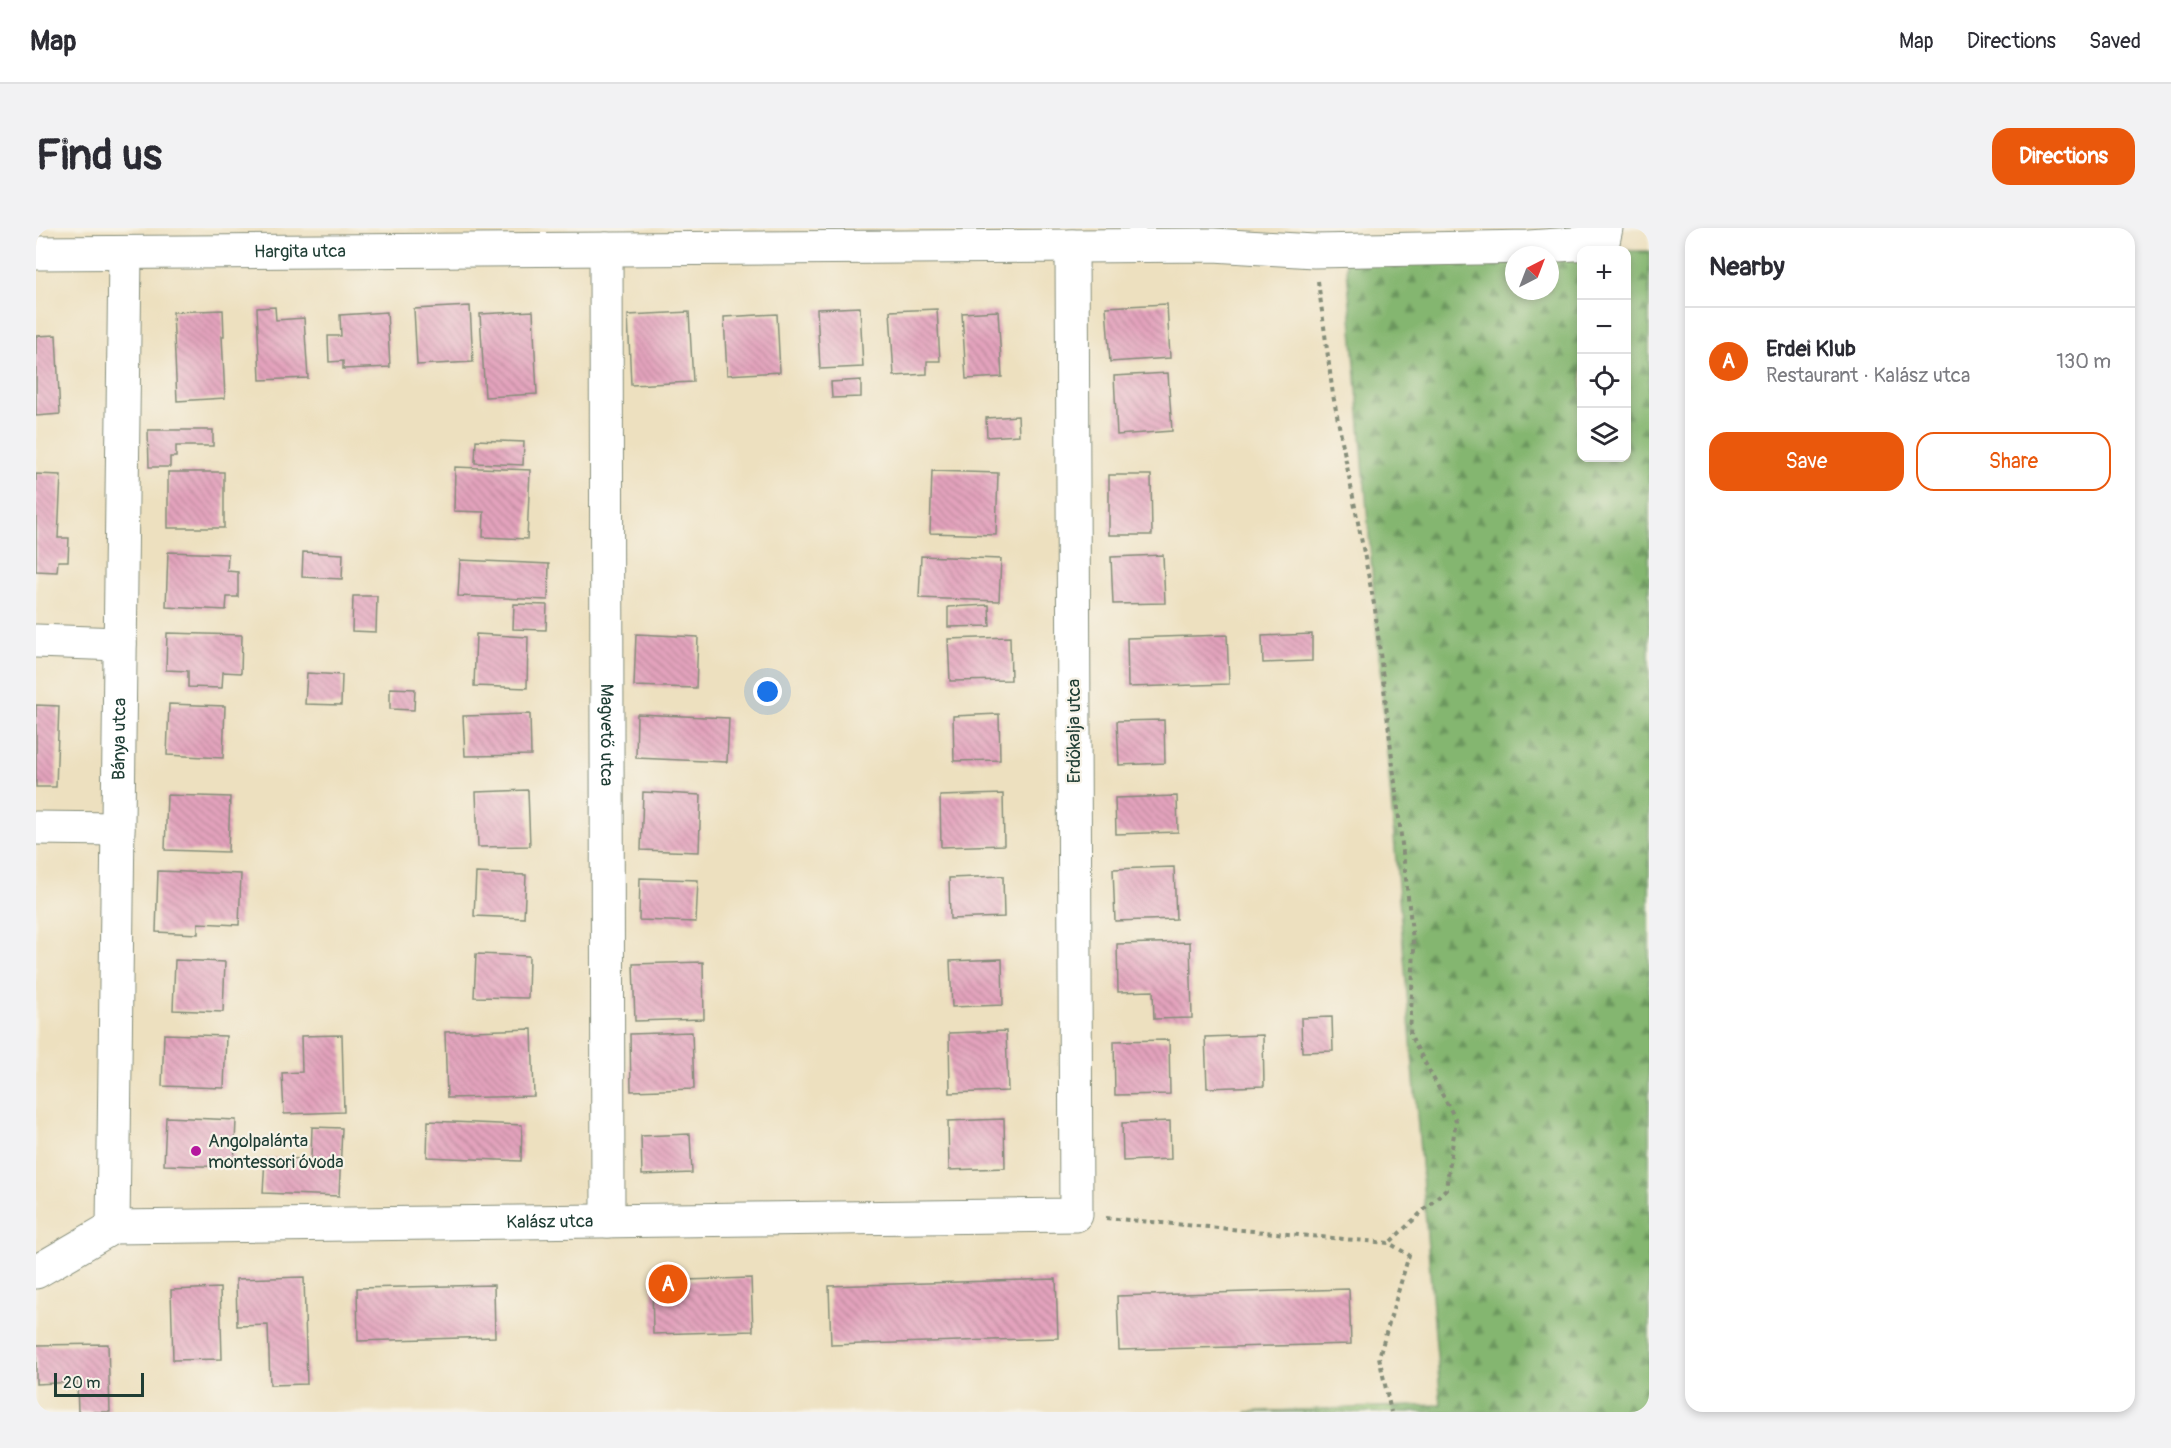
<!DOCTYPE html>
<html lang="en">
<head>
<meta charset="utf-8">
<style>
	:root { --surface:#fff; --page:#f2f2f3; --text:#2b2b33; --muted:#7c7c81; --line:#e1e1e2; --accent:#ea580c }
	body { margin:0; font-family:Pangolin,sans-serif; background:var(--page); color:var(--text) }
	.controls { position:absolute; right:18px; top:18px; display:grid; overflow:hidden; border-radius:12px; box-shadow:0 3px 9px #0003 }
	.controls button { width:54px; height:54px; display:grid; place-items:center; padding:0; border:0; border-bottom:2px solid var(--line); background:var(--surface); color:var(--text); font:30px sans-serif }
	.compass { position:absolute; left:1469px; top:18px; width:54px; height:54px; border-radius:50%; background:var(--surface); box-shadow:0 3px 9px #0003; rotate:42deg }
	.scale { position:absolute; left:18px; bottom:15px; width:90px; box-sizing:border-box; padding-left:6px; border:3px solid #1f3d34; border-top:0; font-size:16px; line-height:21px; white-space:nowrap; color:#1f3d34; -webkit-text-stroke:4px #f7f3e8; paint-order:stroke }
	.you { position:absolute; left:732px; top:464px; width:21px; height:21px; margin:-15px; border:4px solid #fff; border-radius:50%; background:#1a73e8; box-shadow:0 0 0 9px #1a73e833 }
	.badge { display:grid; place-items:center; width:39px; height:39px; border-radius:50%; background:var(--accent); color:#fff; font-size:20px; font-weight:700 }
	.pin { position:absolute; translate:-50% -50%; border:3px solid #fff; box-shadow:0 2px 6px #0006 }
	.list { margin:0; padding:0; list-style:none }
	h2 { display:flex; justify-content:space-between; align-items:center; height:78px; margin:0; padding:0 24px; font-size:26px }
	h2 small { font-size:20px; font-weight:400; color:var(--muted) }
	.list li { display:grid; grid-template-columns:39px 1fr auto; gap:18px; align-items:center; box-sizing:border-box; height:108px; padding:0 24px; border-top:2px solid var(--line) }
	.list b { display:block; font-size:22px; white-space:nowrap }
	.list p { margin:0; font-size:20px; white-space:nowrap; color:var(--muted) }
	.list em { font-size:20px; font-style:normal; color:var(--muted) }
	.actions { display:flex; gap:12px; padding:18px 24px }
	.actions a { flex:1; padding:14px 0; border:2px solid var(--accent); border-radius:18px; text-align:center; font-size:21px; color:var(--accent) }
	.actions .main { background:var(--accent); color:#fff }
	.icon { flex:none; width:33px; height:33px; fill:none; stroke:currentColor; stroke-width:2; stroke-linecap:round; stroke-linejoin:round }
	.map { position:relative; flex:none; width:1613px; height:1184px; overflow:hidden; border-radius:18px }
	header { display:flex; align-items:center; gap:36px; box-sizing:border-box; height:84px; padding:0 30px; background:var(--surface); border-bottom:2px solid var(--line) }
	header strong { font-size:28px }
	nav { display:flex; gap:33px; margin-inline-start:auto; font-size:21px }
	.intro { display:flex; align-items:center; justify-content:space-between; box-sizing:border-box; height:144px; padding:0 36px }
	h1 { margin:0; font-size:42px }
	.button { padding:15px 27px; border-radius:18px; background:var(--accent); color:#fff; font-size:21px; font-weight:700 }
	main { display:flex; gap:36px; padding:0 36px }
	aside { flex:1; background:var(--surface); border-radius:18px; box-shadow:0 3px 9px #0003 }
	.map>svg:first-child { display:block }
	.forest { fill:url(#forest-firs); stroke:#527a52; stroke-width:1.5; fill-rule:evenodd }
	.park { fill:url(#park-tufts); stroke:#62885b; stroke-width:1.5 }
	.building { fill:url(#building-back-hatch) }
	.lines { fill:none; stroke-linecap:round; stroke-linejoin:round }
	.minor-casing { stroke:#868e7a; stroke-width:35 }
	.path { stroke:#868e7a; stroke-width:4; stroke-dasharray:4.5 4.5; stroke-linecap:butt }
	.minor { stroke:#fff; stroke-width:33 }
	.poi-dot { fill:#b5179e; stroke:#f7f3e8; stroke-width:2 }
	.labels { text-anchor:middle; stroke-width:4.5; stroke-linejoin:round; paint-order:stroke }
	.street-label { font-size:18px; fill:#1f3d34; stroke:#f7f3e8 }
	.poi-label { font-size:18px; fill:#1f3d34; stroke:#f7f3e8; text-anchor:start }
</style>
</head>
<body>
<header>
<strong>Map</strong>
<nav><a>Map</a><a>Directions</a><a>Saved</a></nav>
</header>
<div class="intro"><h1>Find us</h1><a class="button">Directions</a></div>
<main>
<div class="map">
<svg width="1613" height="1184" viewBox="0 0 1613 1184">
	<defs>
		<pattern id="forest-firs" width="22" height="20" patternUnits="userSpaceOnUse" patternTransform="scale(1.5)"><rect width="22" height="20" fill="#84b670"/><path d="M5 1l3.5 6h-7zM16 11l3.5 6h-7z" fill="#6b955d"/></pattern>
		<pattern id="park-tufts" width="24" height="20" patternUnits="userSpaceOnUse" patternTransform="scale(1.5)"><rect width="24" height="20" fill="#a5d482"/><path d="M3 7l-1-3M5 7V3M7 7l1-3M15 17l-1-3M17 17v-4M19 17l1-3" fill="none" stroke="#86ad6b"/></pattern>
		<pattern id="building-back-hatch" width="6" height="6" patternUnits="userSpaceOnUse" patternTransform="scale(1.5)"><rect width="6" height="6" fill="#e4a3bd"/><path d="M-1 5l2 2M0 0l6 6M5-1l2 2" fill="none" stroke="#b8869a"/></pattern>
	</defs>
	<rect width="100%" height="100%" fill="#f7f3e8"/>
	<filter id="ink" filterUnits="userSpaceOnUse"><feTurbulence type="fractalNoise" baseFrequency=".0167" numOctaves="2"/><feDisplacementMap in="SourceGraphic" scale="12" xChannelSelector="R" yChannelSelector="G"/><feConvolveMatrix kernelMatrix="1 2 1 2 8 2 1 2 1" color-interpolation-filters="sRGB"/></filter>
	<filter id="wash" filterUnits="userSpaceOnUse"><feTurbulence type="fractalNoise" baseFrequency=".008" numOctaves="4" result="noise"/><feDisplacementMap in="SourceGraphic" scale="24" xChannelSelector="R" yChannelSelector="G"/><feGaussianBlur stdDeviation="1.35" result="paint"/><feColorMatrix in="noise" values="0 0 0 0 0 0 0 0 0 0 0 0 0 0 0 0 0 1.4 0 .05"/><feComposite in="paint" operator="in"/></filter>
	<g filter="url(#wash)">
		<rect width="100%" height="100%" fill="#ede0bf"/>
		<!-- forest -->
		<path class="forest" d="M1571,22L1613,23V1184H1210L1405,1177L1310,28L1545,23L1546,230H1590V22ZM1478,27H1514V63H1478Z"/>
		<!-- park -->
		<path class="park" d="M1356,1179L1357,1184H1210Z"/>
		<g id="blocks">
			<!-- building -->
			<path class="building" d="M1131,76L1134,130L1074,134L1070,79Z
				M434,78L437,134L381,137L378,81Z
				M239,79L240,92L268,90L272,150L224,152L221,80Z
				M824,79L827,139L784,141L781,81Z
				M901,81L904,133H891V146L858,148L854,83Z
				M187,82L188,108H186L189,170L141,173L137,84Z
				M497,83L501,166L449,169L444,86Z
				M962,83L966,149L930,151L926,85Z
				M351,84L354,139L307,141V133L293,134L292,108H305L304,87Z
				M653,84L657,154L595,157L592,87Z
				M741,86L744,144L691,147L688,89Z
				M20,107L24,186L0,188V108Z
				M1132,145L1136,203L1081,207L1078,148Z
				M825,152V169L796,170L795,154Z
				M982,188L983,207L951,209L950,190Z
				M112,202H177V218H140V229H134V239H113Z
				M440,212L488,214L487,237L439,235Z
				M419,239L494,242L491,311L447,309L448,284L418,283Z
				M896,243L962,245L960,307L894,305Z
				M132,244H188V300H132Z
				M0,246L25,247L22,310H33L32,333H22L21,344L0,343Z
				M1073,247H1115L1116,307H1073Z
				M132,324L192,326L191,343L202,344V369H191L190,382L130,379Z
				M267,324L307,326L306,351L266,349Z
				M1127,327L1129,375L1077,376L1075,329Z
				M885,328L965,331L963,373L883,370Z
				M424,332L513,336L512,372L422,368Z
				M317,368H341L340,404L316,403Z
				M478,376L511,377L510,402L477,401Z
				M953,377L954,398L912,399V379Z
				M131,405L206,407L205,445L187,444L186,460L152,459V443L130,442Z
				M440,406L492,409L491,460L438,458Z
				M600,406L662,409L660,460L598,458Z
				M1276,406V433L1227,435L1226,408Z
				M1191,407L1193,456L1092,459L1091,410Z
				M974,409L975,452L914,453L912,411Z
				M271,445L306,447L305,477L269,476Z
				M354,460L379,461L378,482L354,481Z
				M133,476L189,478L187,530L131,527Z
				M0,477L23,478L20,559H0Z
				M494,486L495,527L429,528L427,488Z
				M601,486L693,490L691,534L600,530Z
				M963,486L964,532L918,533L917,488Z
				M1128,492L1129,535L1083,537L1081,493Z
				M492,562L494,618L442,619L440,564Z
				M607,564L665,567L663,624L605,622Z
				M967,566L968,617L905,619L904,568Z
				M131,567L194,569L192,624L129,622Z
				M1141,568L1142,604L1080,606L1079,570Z
				M1138,639L1140,691L1079,693L1077,641Z
				M122,643L205,646L203,697L162,695V706L120,704Z
				M440,645L490,647L488,690L438,688Z
				M967,648L968,689L914,691L913,650Z
				M604,650L662,652L660,694L603,692Z
				M1154,714L1156,790L1118,791L1117,763L1082,764L1081,716Z
				M440,726L493,728L492,770L438,769Z
				M966,731L967,777L916,779L914,733Z
				M139,732L189,734L187,784L137,782Z
				M667,734L668,791L599,793L597,736Z
				M1296,789L1297,823L1266,824L1265,790Z
				M496,801L498,868L411,870L409,804Z
				M970,803L972,863L914,865L913,805Z
				M656,804L658,861L595,863L594,806Z
				M128,806L190,808L188,860L126,858Z
				M306,807L308,884L248,886L246,845L266,844L265,808Z
				M1227,807L1228,858L1171,860L1169,809Z
				M1133,812L1134,866L1079,867L1078,813Z
				M130,889L200,892L198,939L128,937Z
				M968,891L969,940L913,942L912,893Z
				M392,893L486,897L485,933L391,929Z
				M1134,893L1135,931L1087,933L1086,895Z
				M276,899L306,900L303,968L227,965L229,930L275,931Z
				M654,906L656,945L606,947L605,908Z
				M268,1049L271,1156L234,1157L232,1097L201,1098L200,1051Z
				M715,1050L717,1103L617,1106L616,1053Z
				M1020,1051L1022,1110L795,1117L793,1058Z
				M458,1057L459,1109L322,1113L321,1060Z
				M184,1060L186,1131L137,1132L135,1062Z
				M1313,1061L1315,1116L1083,1122L1081,1068Z
				M72,1116L74,1184H42L41,1154L0,1156V1117Z"/>
		</g>
	</g>
	<g filter="url(#ink)">
		<use href="#blocks" fill-opacity="0" stroke="#868e7a" stroke-width="1.5"/>
		<g class="lines">
			<!-- minor casing -->
			<g class="minor-casing">
				<g id="minor">
					<path id="s1" d="M570,21L572,993"/>
					<path id="s2" d="M0,25L1177,17L1278,23L1493,19L1567,14L1570,0"/>
					<path d="M0,413L84,416"/>
					<path d="M0,600L82,601"/>
					<path id="s3" d="M77,999L89,25"/>
					<path id="s4" d="M0,1044L77,999L1040,987L1036,18"/>
				</g>
			</g>
			<!-- path -->
			<path class="path" d="M1282,53L1297,167L1339,381L1378,721L1374,807L1420,892L1410,961L1353,1015
				M1070,990L1353,1015L1373,1027L1343,1129L1355,1184"/>
			<!-- minor -->
			<use href="#minor" class="minor"/>
		</g>
	</g>
	<!-- markers -->
	<circle class="poi-dot" cx="160" cy="923" r="6"/>
	<g class="labels">
		<!-- street labels -->
		<g class="street-label">
			<text dy="6" stroke="none"><textPath href="#s2" startOffset="264">Hargita utca</textPath></text>
			<text transform="translate(1038 503) rotate(-90)" y="6">Erdőkalja utca</text>
			<text dy="6" stroke="none"><textPath href="#s1" startOffset="486">Magvető utca</textPath></text>
			<text dy="6" stroke="none"><textPath href="#s3" startOffset="488">Bánya utca</textPath></text>
			<text dy="6" stroke="none"><textPath href="#s4" startOffset="526">Kalász utca</textPath></text>
		</g>
		<!-- poi labels -->
		<g class="poi-label">
			<text x="172" y="919">Angolpalánta<tspan x="172" dy="21">montessori óvoda</tspan></text>
		</g>
	</g>
</svg>
<div class="controls">
<button>+</button>
<button>−</button>
<button><svg class="icon" aria-label="locate" viewBox="0 0 24 24"><circle cx="12" cy="12" r="6"/><path d="M12 2v4M12 18v4M2 12h4M18 12h4"/></svg></button>
<button><svg class="icon" aria-label="layers" viewBox="0 0 24 24"><path d="M12 4l9 5-9 5-9-5zM3 14l9 5 9-5"/></svg></button>
</div>
<svg class="compass" viewBox="-18 -18 36 36"><path d="M0-13l5 13h-10z" fill="#e53935"/><path d="M0 13l5-13h-10z" fill="#7c7c81"/></svg>
<div class="scale">20 m</div>
<div class="you"></div>
<div class="pin badge" style="left:632px;top:1056px">A</div>
</div>
<aside>
<h2>Nearby<small></small></h2>
<ul class="list">
<li><span class="badge">A</span><div><b>Erdei Klub</b><p>Restaurant · Kalász utca</p></div><em>130 m</em></li>
</ul>
<div class="actions"><a class="main">Save</a><a>Share</a></div>
</aside>
</main>
</body>
</html>
